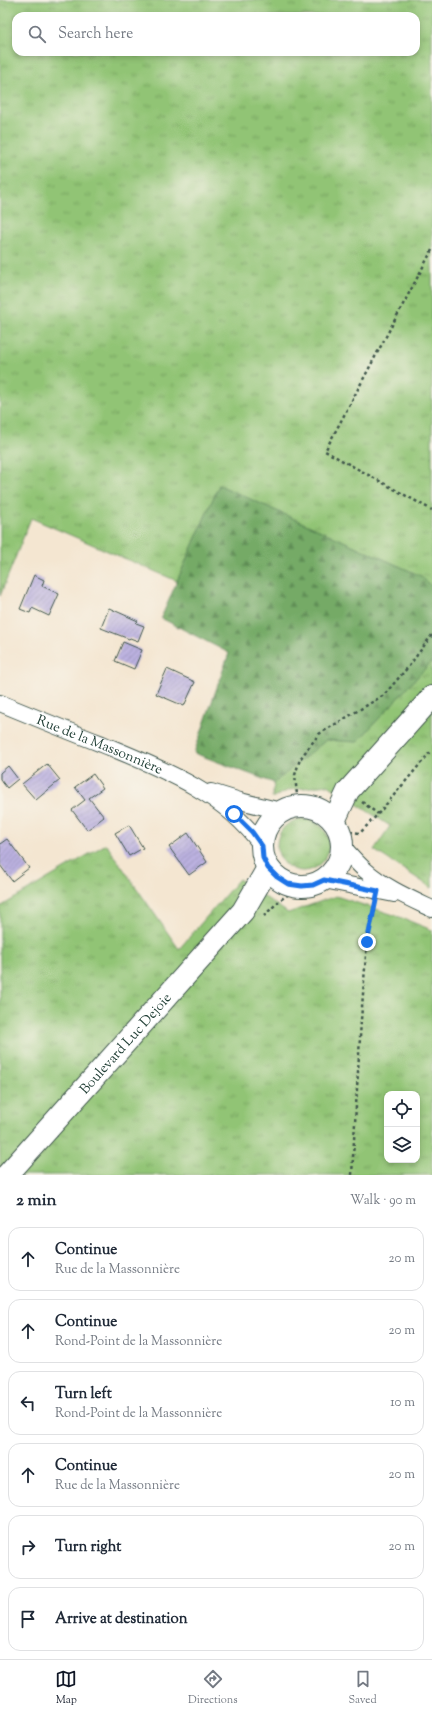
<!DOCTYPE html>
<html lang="en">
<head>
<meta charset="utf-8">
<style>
	:root { --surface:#fff; --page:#f6f6f7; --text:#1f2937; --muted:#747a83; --line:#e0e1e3; --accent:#111827 }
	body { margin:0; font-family:"Sorts Mill Goudy",serif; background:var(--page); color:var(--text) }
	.controls { position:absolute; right:12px; bottom:12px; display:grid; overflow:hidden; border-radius:8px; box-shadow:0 2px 6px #0003 }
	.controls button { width:36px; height:36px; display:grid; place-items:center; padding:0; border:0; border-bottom:1px solid var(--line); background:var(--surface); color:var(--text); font:20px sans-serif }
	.stop { position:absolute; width:12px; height:12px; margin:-9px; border:3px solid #1a73e8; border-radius:50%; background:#fff }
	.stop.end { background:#1a73e8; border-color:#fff; box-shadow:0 1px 4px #0008 }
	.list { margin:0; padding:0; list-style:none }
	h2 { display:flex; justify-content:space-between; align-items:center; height:52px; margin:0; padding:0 16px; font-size:17px }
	h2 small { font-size:13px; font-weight:400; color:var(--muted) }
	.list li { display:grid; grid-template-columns:26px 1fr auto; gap:12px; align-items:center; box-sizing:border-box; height:64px; margin:0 8px 8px; padding:0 8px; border:1px solid var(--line); border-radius:12px }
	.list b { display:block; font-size:15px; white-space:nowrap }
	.list p { margin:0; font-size:13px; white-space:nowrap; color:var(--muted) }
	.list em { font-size:13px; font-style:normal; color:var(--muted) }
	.icon { flex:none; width:22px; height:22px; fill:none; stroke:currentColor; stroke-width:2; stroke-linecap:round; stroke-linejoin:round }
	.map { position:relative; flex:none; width:432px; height:1175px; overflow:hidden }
	.search { position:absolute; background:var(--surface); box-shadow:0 2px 6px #0003; left:12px; right:12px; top:12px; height:44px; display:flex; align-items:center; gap:10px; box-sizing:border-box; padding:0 14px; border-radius:12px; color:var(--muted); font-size:15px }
	.sheet { height:484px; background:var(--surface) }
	nav { display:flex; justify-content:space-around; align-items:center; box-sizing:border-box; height:56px; border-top:1px solid var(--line); background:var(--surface); font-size:11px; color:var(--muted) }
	nav a { display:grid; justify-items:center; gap:2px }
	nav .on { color:var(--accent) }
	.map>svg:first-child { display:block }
	.grass { fill:url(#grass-tufts); stroke:#588054; fill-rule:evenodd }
	.forest { fill:url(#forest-firs); stroke:#4a744d }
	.building { fill:url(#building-hatch) }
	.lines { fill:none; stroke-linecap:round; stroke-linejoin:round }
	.minor-casing { stroke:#3f564c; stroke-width:18 }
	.secondary-casing { stroke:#3f564c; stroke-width:24 }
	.path { stroke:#3f564c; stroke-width:2.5; stroke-dasharray:3 3; stroke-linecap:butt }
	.minor { stroke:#fff; stroke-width:16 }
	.secondary { stroke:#fff; stroke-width:22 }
	.route { stroke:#1a73e8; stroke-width:5 }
	.labels { text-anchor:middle; stroke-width:3; stroke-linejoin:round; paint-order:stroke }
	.street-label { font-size:14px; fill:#1f3d34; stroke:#f7f3e8 }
</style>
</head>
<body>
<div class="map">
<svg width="432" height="1175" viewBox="0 0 432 1175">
	<defs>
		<pattern id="grass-tufts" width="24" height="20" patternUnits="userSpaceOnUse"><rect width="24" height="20" fill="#91c475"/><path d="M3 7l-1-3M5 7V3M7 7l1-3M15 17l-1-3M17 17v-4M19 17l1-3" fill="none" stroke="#76a061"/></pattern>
		<pattern id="forest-firs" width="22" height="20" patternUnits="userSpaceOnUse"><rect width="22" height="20" fill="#74aa66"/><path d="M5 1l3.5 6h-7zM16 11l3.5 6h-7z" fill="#5f8c55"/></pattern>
		<pattern id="building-hatch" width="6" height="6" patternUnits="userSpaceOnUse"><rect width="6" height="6" fill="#bbb1e0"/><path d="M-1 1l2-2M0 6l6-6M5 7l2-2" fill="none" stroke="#9791b6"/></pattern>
	</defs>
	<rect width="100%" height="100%" fill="#f7f3e8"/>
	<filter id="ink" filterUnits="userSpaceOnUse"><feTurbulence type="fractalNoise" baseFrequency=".025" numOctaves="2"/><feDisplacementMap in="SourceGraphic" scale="8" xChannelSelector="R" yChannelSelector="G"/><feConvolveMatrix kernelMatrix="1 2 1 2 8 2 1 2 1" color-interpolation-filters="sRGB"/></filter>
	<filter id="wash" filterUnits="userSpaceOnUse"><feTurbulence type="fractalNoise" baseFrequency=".012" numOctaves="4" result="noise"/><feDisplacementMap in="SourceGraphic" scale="16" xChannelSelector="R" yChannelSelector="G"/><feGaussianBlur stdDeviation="0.9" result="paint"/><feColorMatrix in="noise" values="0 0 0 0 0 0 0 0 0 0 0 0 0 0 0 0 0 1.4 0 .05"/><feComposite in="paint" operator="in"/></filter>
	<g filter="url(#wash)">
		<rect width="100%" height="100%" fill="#f4e6d1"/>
		<!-- grass -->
		<path class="grass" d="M0,0H432V587L421,576L219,485L177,581L31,518L0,596ZM16,16H416V52H16Z
			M432,661V888L374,850L390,826L328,785L289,790L272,798L274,783L326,740L357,742Z
			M277 845a26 26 0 1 1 52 0a26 26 0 1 1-52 0Z
			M106,844L179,949L239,879L288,913L336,896L397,916L432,930V1175H0V907ZM387,1094H417V1160H387Z"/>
		<!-- forest -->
		<path class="forest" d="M219,485L421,576L432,587V661L357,742L326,740L274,783L194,753L229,653L161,618Z"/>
		<g id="blocks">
			<!-- building -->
			<path class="building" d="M34,575L44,580L42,586L59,594L49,616L32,608L30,613L20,609Z
				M109,608L138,621L136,623L144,626L138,641L130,638L129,639L101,628Z
				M123,642L142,650L134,669L115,661Z
				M167,669L195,682L184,706L156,694Z
				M47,764L60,780L36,800L22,784Z
				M8,766L18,779L7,788L0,779V773Z
				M93,774L103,788L89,798L104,817L87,830L72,810L85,800L75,787Z
				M129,825L143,848L129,856L115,833Z
				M188,833L207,862L189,875L169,847Z
				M7,839L29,868L12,881L0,865V844Z"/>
		</g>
	</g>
	<g filter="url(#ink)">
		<use href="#blocks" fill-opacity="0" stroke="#3f564c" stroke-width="1"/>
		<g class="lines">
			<!-- minor casing -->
			<g class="minor-casing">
				<g id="minor">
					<path id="s1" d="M0,703C34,717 68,731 102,744C160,768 224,792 262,846"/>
					<path d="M211,792L240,801L281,811"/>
					<path d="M343,847C350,855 357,863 365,870C384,887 409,898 432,909"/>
					<path d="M324,880L394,894"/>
				</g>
			</g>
			<!-- secondary casing -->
			<g class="secondary-casing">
				<g id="secondary">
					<circle cx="302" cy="846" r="40"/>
					<path d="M334,821L348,791L432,697"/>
					<path id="s2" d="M7,1175L243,911L268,868"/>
				</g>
			</g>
			<!-- path -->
			<path class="path" d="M432,250L325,451L432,510
				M362,802L378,814
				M298,805L295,775L300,759L319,734L384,695L409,666L432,635
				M350,832L360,833L378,814L432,750
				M264,916L280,900L302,886
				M352,1175L361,1020L367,942L375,907"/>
			<!-- minor -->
			<use href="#minor" class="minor"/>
			<!-- secondary -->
			<use href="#secondary" class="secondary"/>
		</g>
	</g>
	<g class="lines" filter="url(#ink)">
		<!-- route -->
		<path class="route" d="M234,814L252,832L262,846L263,858L268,868L277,877L288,884L302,886L313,885L324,880L378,891L367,942"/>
	</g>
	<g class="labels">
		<!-- street labels -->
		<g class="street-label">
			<text dy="5" stroke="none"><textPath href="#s1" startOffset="108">Rue de la Massonnière</textPath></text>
			<text dy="5" stroke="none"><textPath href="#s2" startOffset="177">Boulevard Luc Dejoie</textPath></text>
		</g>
	</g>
</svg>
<div class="controls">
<button><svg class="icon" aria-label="locate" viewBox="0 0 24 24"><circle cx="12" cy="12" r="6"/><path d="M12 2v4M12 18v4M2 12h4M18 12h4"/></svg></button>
<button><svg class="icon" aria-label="layers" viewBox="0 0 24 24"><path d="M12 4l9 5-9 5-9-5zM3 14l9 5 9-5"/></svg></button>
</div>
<div class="stop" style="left:234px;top:814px"></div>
<div class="stop end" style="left:367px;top:942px"></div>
<div class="search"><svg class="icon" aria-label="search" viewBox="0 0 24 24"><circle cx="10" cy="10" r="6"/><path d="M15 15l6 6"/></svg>Search here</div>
</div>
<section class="sheet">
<h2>2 min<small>Walk · 90 m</small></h2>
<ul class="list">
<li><svg class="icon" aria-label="ahead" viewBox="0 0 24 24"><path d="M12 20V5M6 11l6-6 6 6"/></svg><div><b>Continue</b><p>Rue de la Massonnière</p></div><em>20 m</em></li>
<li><svg class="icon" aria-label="ahead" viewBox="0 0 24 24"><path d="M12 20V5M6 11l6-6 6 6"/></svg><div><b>Continue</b><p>Rond-Point de la Massonnière</p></div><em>20 m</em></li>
<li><svg class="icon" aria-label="left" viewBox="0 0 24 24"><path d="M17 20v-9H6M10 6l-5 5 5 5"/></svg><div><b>Turn left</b><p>Rond-Point de la Massonnière</p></div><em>10 m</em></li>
<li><svg class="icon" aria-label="ahead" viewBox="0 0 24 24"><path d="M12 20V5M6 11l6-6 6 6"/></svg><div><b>Continue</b><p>Rue de la Massonnière</p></div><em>20 m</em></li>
<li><svg class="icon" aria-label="right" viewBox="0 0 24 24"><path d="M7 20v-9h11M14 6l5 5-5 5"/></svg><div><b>Turn right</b></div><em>20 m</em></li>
<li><svg class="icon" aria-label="arrive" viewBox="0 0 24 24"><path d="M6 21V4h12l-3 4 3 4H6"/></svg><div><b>Arrive at destination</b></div></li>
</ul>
</section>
<nav>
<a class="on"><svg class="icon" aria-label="map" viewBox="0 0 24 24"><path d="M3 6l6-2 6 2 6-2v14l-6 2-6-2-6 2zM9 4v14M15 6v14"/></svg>Map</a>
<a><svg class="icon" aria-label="directions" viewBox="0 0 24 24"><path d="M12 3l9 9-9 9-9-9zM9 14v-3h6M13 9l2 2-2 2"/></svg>Directions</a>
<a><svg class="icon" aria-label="saved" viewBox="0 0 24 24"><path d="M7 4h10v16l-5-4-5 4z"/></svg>Saved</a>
</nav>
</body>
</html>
